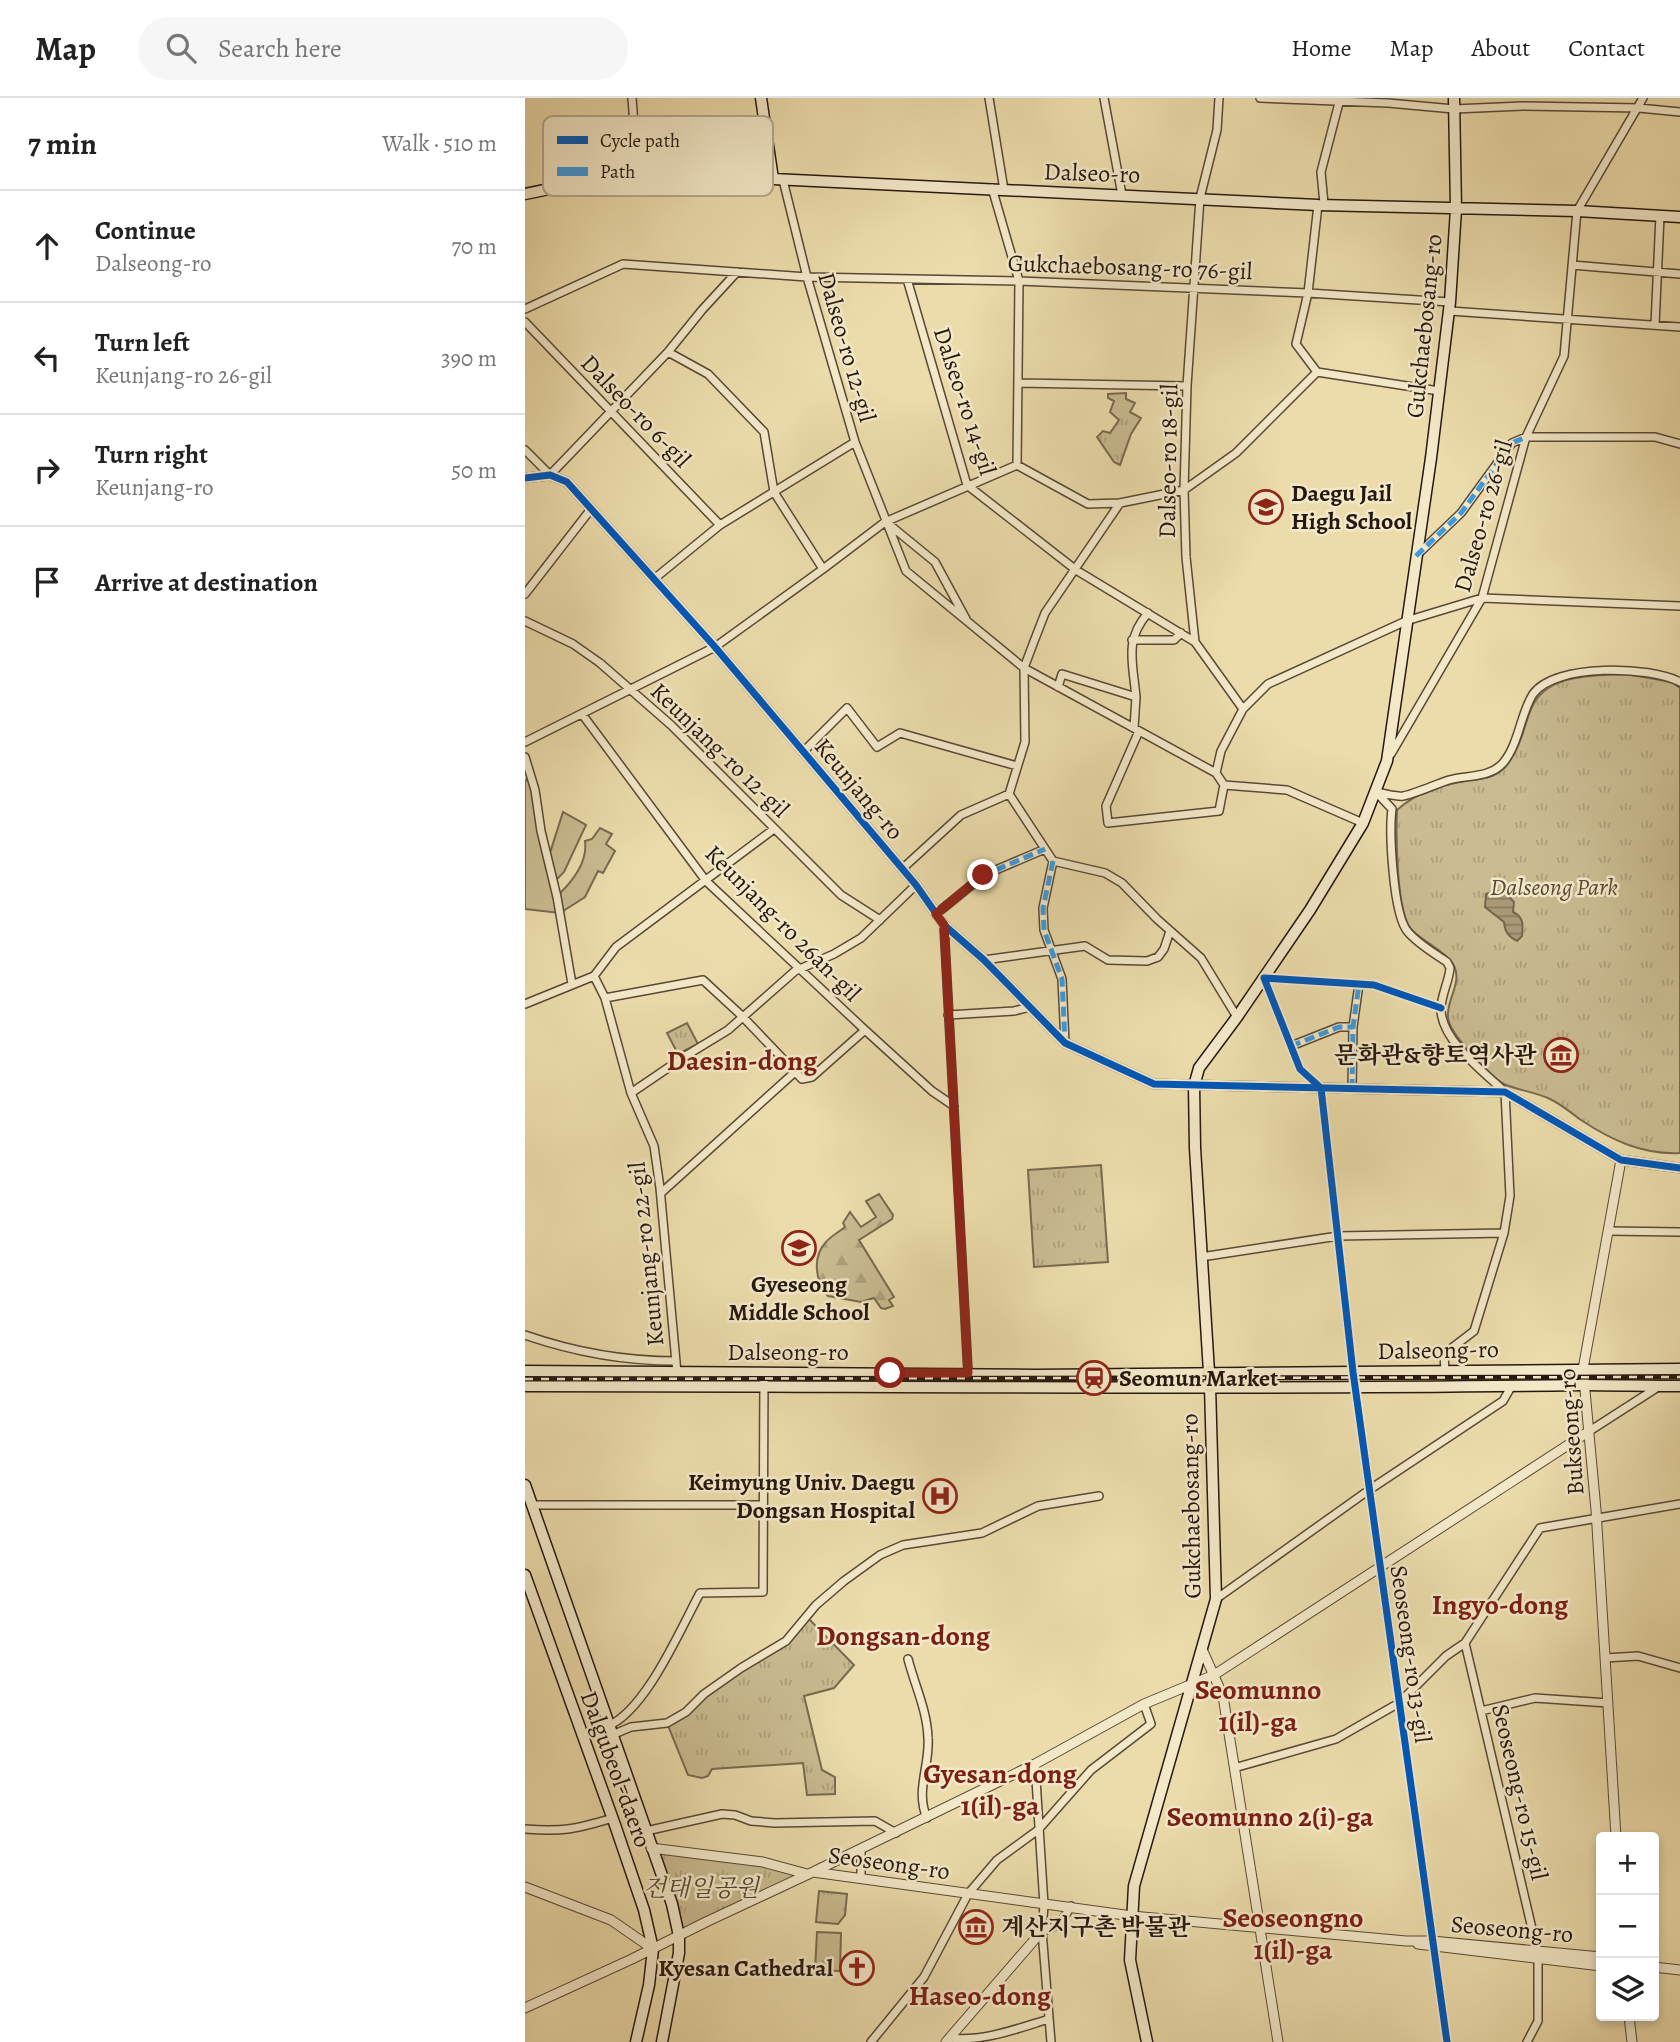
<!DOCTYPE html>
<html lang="en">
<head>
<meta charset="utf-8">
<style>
	:root { --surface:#fff; --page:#f6f6f6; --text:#222; --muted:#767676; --line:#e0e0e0 }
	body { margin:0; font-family:Alegreya,"Noto Serif KR",serif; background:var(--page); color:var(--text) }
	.controls { position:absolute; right:21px; bottom:21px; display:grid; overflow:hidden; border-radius:7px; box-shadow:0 4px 10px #0003 }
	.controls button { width:63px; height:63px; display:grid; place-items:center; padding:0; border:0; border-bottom:2px solid var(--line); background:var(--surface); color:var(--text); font:35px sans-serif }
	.stop { position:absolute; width:21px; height:21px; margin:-16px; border:5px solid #8f2418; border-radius:50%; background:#fff }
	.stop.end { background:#8f2418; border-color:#fff; box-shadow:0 2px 7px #0008 }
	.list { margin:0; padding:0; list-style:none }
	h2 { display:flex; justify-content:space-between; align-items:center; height:91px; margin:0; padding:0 28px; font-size:30px }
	h2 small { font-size:23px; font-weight:400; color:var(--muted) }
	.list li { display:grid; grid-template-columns:46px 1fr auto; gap:21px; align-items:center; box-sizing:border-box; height:112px; padding:0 28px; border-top:2px solid var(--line) }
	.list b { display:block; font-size:26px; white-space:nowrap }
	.list p { margin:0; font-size:23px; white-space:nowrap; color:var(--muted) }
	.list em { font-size:23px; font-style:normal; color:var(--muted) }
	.icon { flex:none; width:38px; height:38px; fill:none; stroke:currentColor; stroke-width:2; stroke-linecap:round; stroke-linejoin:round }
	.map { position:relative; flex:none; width:1155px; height:1944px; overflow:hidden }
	header { display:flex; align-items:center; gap:42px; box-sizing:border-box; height:98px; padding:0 35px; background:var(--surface); border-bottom:2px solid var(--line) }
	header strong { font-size:33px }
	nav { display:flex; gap:38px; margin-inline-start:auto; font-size:24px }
	.search { width:490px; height:63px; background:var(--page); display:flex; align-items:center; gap:18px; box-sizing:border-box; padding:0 24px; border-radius:38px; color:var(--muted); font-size:26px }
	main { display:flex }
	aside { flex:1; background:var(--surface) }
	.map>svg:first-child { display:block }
	.grass { fill:#cabb91; stroke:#786a50; stroke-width:2 }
	.forest { fill:url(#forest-firs); stroke:#786a50; stroke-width:2 }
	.park { fill:url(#park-tufts); stroke:#786a50; stroke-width:2 }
	.water { fill:url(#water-rules); stroke:#75654d; stroke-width:2 }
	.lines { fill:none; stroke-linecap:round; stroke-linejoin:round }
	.minor-casing { stroke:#584937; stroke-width:10 }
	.tertiary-casing { stroke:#584937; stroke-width:11 }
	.secondary-casing { stroke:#261810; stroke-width:13 }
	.primary-casing { stroke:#261810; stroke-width:15 }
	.minor { stroke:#f3e8c8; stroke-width:7 }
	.tertiary { stroke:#f3e8c8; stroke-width:9 }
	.secondary { stroke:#f3e8c8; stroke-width:10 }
	.primary { stroke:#ecdcab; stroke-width:12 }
	.rail-casing { stroke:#261810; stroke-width:5 }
	.rail { stroke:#f3e8c8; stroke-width:2.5; stroke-dasharray:8; stroke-linecap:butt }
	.quiet { stroke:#3c9ade; stroke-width:5; stroke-dasharray:10 5; stroke-linecap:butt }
	.cycleway-casing { stroke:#f3e8c8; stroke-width:11 }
	.cycleway { stroke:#0057b8; stroke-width:7 }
	.route { stroke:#8f2418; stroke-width:9 }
	.labels { text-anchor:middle; stroke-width:5; stroke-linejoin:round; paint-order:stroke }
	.street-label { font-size:24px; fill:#261810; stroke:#f3e8c8 }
	.poi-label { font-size:24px; font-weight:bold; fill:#261810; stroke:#f3e8c8; text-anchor:start }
	.park-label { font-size:24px; font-style:italic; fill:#574937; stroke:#f3e8c8 }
	.quarter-label { font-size:28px; font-weight:bold; fill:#7a1f14; stroke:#f3e8c8 }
	.key { fill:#f3e8c8; stroke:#b6aa91; stroke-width:2 }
	.key-label { font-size:19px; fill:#261810 }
</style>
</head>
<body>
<header>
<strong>Map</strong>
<div class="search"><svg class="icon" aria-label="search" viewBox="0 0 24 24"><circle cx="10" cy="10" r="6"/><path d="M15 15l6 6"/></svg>Search here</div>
<nav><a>Home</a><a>Map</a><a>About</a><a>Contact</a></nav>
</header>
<main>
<aside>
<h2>7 min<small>Walk · 510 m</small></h2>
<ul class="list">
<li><svg class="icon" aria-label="ahead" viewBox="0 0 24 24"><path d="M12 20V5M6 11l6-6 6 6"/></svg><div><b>Continue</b><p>Dalseong-ro</p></div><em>70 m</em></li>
<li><svg class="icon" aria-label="left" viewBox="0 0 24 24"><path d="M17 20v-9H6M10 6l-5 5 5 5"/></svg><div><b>Turn left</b><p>Keunjang-ro 26-gil</p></div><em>390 m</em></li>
<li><svg class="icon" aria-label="right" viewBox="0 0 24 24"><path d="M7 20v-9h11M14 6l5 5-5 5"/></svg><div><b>Turn right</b><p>Keunjang-ro</p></div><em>50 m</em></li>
<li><svg class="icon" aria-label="arrive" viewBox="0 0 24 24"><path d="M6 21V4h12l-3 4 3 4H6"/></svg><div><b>Arrive at destination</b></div></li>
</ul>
</aside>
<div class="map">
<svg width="1155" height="1944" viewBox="0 0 1155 1944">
	<defs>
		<pattern id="forest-firs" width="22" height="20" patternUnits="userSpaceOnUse" patternTransform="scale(1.75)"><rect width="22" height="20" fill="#cabb91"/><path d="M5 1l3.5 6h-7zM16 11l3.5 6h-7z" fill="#ada07c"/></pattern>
		<pattern id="park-tufts" width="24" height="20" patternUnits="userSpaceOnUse" patternTransform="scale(1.75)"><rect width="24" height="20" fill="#cabb91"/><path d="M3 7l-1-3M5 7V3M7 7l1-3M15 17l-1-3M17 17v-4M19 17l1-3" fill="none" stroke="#ada07c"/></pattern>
		<pattern id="water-rules" width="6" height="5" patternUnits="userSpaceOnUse" patternTransform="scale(1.75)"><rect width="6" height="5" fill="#a99976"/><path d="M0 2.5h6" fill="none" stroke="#897c5f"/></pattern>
	</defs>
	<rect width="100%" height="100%" fill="#ecdcab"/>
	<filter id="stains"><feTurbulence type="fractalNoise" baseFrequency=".00286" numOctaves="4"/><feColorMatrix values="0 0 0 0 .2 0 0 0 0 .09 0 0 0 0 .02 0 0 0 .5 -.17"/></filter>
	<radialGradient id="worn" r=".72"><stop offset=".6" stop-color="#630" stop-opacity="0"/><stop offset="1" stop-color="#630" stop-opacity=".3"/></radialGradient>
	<!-- grass -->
	<path class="grass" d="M5,676L23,761L38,714L61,727L39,774L28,785L32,798C47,784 63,765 60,743L67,741L75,730L87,736L81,746L90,753L78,775L73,773L60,799L35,815L0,811V684Z"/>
	<!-- forest -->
	<path class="forest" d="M354,1096L368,1117L367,1121L334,1142L369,1199L364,1202L368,1208L360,1211L356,1210L349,1200L336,1204L303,1198C290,1183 287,1159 301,1144C306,1138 314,1134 320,1129L318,1125L325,1114L336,1129L351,1119L341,1103Z"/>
	<!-- park -->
	<path class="park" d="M601,295V301L610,305L605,314L616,320L606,336L595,367L589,364L572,339L578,333L585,335L594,322L585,314L589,303L583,300V296Z
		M1101,576L1147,584L1155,590V1055C1118,1057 1086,1042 1056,1022C1046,1015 1036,1006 1025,1001C1011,994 991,992 979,986C966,979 931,941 925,927C916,906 940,886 928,866C919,852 898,844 887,832C871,816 871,736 872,712C893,693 917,687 945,682C953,681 964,681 971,676C981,671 986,662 991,652C998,639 1000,625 1006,611C1021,575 1068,578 1101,576Z
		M162,925L173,946L153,956L142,935Z
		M576,1067L583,1164L509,1169L503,1072Z
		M281,1518L329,1567L309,1590L279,1598L297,1672L310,1679V1696L282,1697L278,1665L187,1671L183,1678L177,1680L163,1677L142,1625L179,1596L261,1543Z
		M126,1750L169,1755L282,1776L154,1838Z
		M294,1793L322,1796L320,1817L313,1826L291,1824Z
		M292,1834L316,1835L315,1873L290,1872Z"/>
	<!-- water -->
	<path class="water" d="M970,793L980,794L989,804L988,814C999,819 998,827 997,838L992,843C983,838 980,834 979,824L960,809L961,796Z"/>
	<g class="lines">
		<!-- minor casing -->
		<g class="minor-casing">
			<path id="minor" d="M107,0L113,79
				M464,0L479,92
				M579,0L597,97
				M694,0L692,32L675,100L662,288L659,392L661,459L670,544L718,611
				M735,0L863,5L929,11L998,8L1114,10L1155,14
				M258,82L282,179L330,344L381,473L499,570L691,675L699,687L694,713L583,725L581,708L614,633
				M467,90L494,183L492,367
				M799,106L796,74L815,1
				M1047,167L1155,176
				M382,181L442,387L551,472L670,544
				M0,211L98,166L282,179L494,183L783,195L925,204
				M925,213L1155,229
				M0,224L195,427
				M1130,227L1135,118
				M143,254L183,276L239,334L249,394L298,471
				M792,274L771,246L783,195L793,107
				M792,274L914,293
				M493,285L662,288
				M0,352L25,377L143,254L177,212L212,174
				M595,405L520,515L508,546L499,570L500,644L484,696L528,763L580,775L597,785L632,821L676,860L712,919
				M361,424L410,464L441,521
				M892,457L936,415L987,345L1001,339H1130L1155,346
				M129,481L195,427L330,344
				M0,496L66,411
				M0,523L48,546L75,565L146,627L316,797L355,822
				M607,542H649L656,535
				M533,589L537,576L611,599L609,630
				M611,599C608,565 599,542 623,515
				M57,616L181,783L340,932L407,993L429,1008
				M0,644L190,549L298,471L360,424L492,367L563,406L595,405L659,392L711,355L792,274
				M278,654L322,610L352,649L375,635L492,668
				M866,656L957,500L1001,339L1039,258L1052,113L1118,0
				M0,659L10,692L16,733L32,799L47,886
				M691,675L696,653L718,611L743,586L881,523L957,500L1155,508
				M699,687L762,692L838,725
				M851,694L867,711C864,734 868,818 883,834C893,846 909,855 922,864L925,870C924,884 915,899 916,913C918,944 959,974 980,994L985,1098L979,1135L949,1233L919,1256L920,1273
				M852,694C860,696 871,699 878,698C890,696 911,686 924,682C942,677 965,680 978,665C994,646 995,617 1008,596C1030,565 1125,568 1155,584
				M528,763L518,810L519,832L537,881L540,945
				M377,771L436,717L484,696
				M411,816L459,777L520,751
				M419,827L443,1275
				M459,862L560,848L583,862L622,863L633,859L639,851L645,833
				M69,878L80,900L106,995L129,1048L135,1090L152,1275
				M80,900L178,882L217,918L277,981L287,979L340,932
				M0,906L69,878L91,849L249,731
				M916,910L849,887L739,880L775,971L796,990L828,1274L922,1944
				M423,917L489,913L505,909
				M766,948L814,929H828
				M827,991L828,929L834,886
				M106,995L162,957L203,932L270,873L309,856L336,840L391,787
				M136,1095L270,974
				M1083,1133L1155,1134
				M676,1159L813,1138L979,1135
				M0,1237C49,1254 100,1263 151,1263
				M1063,1334L1133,1289
				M7,1407H238
				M691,1501L844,1392L978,1303L986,1289
				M940,1545L1012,1852
				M1080,1560L1113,1558L1155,1570
				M383,1561C390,1588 402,1612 403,1640C405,1668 390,1693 402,1720
				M956,1613L1010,1600L1083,1605
				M83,1628C121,1612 155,1532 175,1495L238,1494L239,1276
				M87,1637L106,1629L142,1625L161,1614L179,1596L216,1570L261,1543L291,1507L319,1483L355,1457L378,1447L457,1435L513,1408L574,1398
				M510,1666L519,1807L517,1833L526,1944
				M709,1670L811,1641L874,1605L921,1558L940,1545L1015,1430L1155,1406
				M0,1731C39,1734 51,1731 88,1720
				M121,1733L197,1716L210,1717L226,1723L250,1725L350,1723L371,1735
				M336,1751V1781
				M517,1833C532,1830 539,1821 546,1808
				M424,1940C458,1944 491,1931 524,1921
				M346,1944L399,1879L443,1796L472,1762L513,1732L566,1672L626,1626L619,1606
				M1002,1944L1013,1923V1861"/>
		</g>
		<!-- tertiary casing -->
		<g class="tertiary-casing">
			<path id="tertiary" d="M0,380L25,377L42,384L190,549L391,787L419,827L459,862L540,945L629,986L980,994L1096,1062L1155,1070
				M677,1551L698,1598L753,1944
				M1091,1739L1071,1412L1058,1271L1096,1062
				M126,1750L238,1764L282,1776
				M290,1773L510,1666L619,1606L689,1577L1063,1334
				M0,1789L86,1822L128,1851
				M893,1846L1076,1868
				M1129,1869L1155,1872
				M0,1910L107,1861L181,1824L288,1774L607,1818L881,1843H907L1076,1859
				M1104,1918L1107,1944
				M421,1944L517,1833"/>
		</g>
		<!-- secondary casing -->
		<g class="secondary-casing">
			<path id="secondary" d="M236,0L248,81
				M0,96L73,81L113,79L248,81L793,107L1052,113L1155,119
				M0,1273L511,1277L1155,1271
				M684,1274L670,1050L669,988L674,970L712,919L785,812L838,725L862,663L906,360L925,204L931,111L929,0
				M0,1288C352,1288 704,1292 1056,1287C1089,1287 1122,1288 1155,1288
				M0,1387L147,1806L154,1838V1855L137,1944
				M0,1477L90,1727L119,1812L128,1851L124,1887L111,1944
				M622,1944L605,1862L609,1788L691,1501L685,1288"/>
		</g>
		<!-- primary casing -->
		<g class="primary-casing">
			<path id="primary" d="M684,1274L685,1288"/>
		</g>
		<!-- minor -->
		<use href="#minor" class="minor"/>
		<!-- tertiary -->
		<use href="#tertiary" class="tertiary"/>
		<!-- secondary -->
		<use href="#secondary" class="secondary"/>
		<!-- primary -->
		<use href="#primary" class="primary"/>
		<!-- rail casing -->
		<g class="rail-casing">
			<path id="rail" d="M0,1281L1155,1279"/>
		</g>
		<!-- rail -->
		<use href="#rail" class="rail"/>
		<!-- quiet -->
		<path class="quiet" d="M891,458L936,415L987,345L1001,339
			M528,763L518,810L519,832L537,881L540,944
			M411,816L459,777L520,751
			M766,948L814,929H828
			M827,991L828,929L834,886"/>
		<!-- cycleway casing -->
		<g class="cycleway-casing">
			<path id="cycleway" d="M0,380L25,377L42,384L190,549L391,787L419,827L459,862L540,945L629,986L980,994L1096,1062L1155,1070
				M916,910L849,887L739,880L775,971L796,990L828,1274L922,1944"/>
		</g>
		<!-- cycleway -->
		<use href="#cycleway" class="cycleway"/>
	</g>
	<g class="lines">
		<!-- route -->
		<path class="route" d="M365,1275H443L419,827L411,816L458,777"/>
	</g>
	<!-- icons -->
	<defs>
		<g id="school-ring" transform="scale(1.75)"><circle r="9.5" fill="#f3e8c8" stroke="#8f2418" stroke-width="1.5"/><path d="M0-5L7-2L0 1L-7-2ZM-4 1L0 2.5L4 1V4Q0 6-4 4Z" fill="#8f2418"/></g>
		<g id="museum-ring" transform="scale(1.75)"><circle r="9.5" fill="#f3e8c8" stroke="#8f2418" stroke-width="1.5"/><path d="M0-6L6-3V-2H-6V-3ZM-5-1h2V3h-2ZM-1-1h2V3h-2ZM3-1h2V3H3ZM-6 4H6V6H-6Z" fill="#8f2418"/></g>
		<g id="station-ring" transform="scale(1.75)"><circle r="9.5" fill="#f3e8c8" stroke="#8f2418" stroke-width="1.5"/><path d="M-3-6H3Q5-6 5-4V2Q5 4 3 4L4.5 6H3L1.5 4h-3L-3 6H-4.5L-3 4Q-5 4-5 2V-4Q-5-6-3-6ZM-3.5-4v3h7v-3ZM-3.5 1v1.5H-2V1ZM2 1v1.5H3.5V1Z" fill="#8f2418"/></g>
		<g id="hospital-ring" transform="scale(1.75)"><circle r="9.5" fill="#f3e8c8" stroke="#8f2418" stroke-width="1.5"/><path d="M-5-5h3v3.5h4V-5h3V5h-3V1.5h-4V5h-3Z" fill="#8f2418"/></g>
		<g id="church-ring" transform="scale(1.75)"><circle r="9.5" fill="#f3e8c8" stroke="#8f2418" stroke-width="1.5"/><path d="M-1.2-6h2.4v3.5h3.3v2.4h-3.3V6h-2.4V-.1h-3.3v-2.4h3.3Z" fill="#8f2418"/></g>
	</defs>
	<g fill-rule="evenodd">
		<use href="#school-ring" x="741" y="409"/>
		<use href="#museum-ring" x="1036" y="957"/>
		<use href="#school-ring" x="274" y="1150"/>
		<use href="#station-ring" x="569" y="1280"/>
		<use href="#hospital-ring" x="415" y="1398"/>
		<use href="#museum-ring" x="451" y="1829"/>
		<use href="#church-ring" x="332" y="1870"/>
	</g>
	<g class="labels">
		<!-- street labels -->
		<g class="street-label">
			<text transform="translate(567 75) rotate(2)" y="8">Dalseo-ro</text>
			<text transform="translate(605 169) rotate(2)" y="8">Gukchaebosang-ro 76-gil</text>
			<text transform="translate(899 228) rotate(-84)" y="8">Gukchaebosang-ro</text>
			<text transform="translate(322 249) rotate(74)" y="8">Dalseo-ro 12-gil</text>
			<text transform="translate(440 303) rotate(72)" y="8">Dalseo-ro 14-gil</text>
			<text transform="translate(111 313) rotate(46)" y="8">Dalseo-ro 6-gil</text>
			<text transform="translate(643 363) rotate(-89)" y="8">Dalseo-ro 18-gil</text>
			<text transform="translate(958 418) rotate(-74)" y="8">Dalseo-ro 26-gil</text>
			<text transform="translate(195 652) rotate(44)" y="8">Keunjang-ro 12-gil</text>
			<text transform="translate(334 691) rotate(50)" y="8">Keunjang-ro</text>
			<text transform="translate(258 825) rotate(45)" y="8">Keunjang-ro 26an-gil</text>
			<text transform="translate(121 1156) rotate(-96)" y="8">Keunjang-ro 22-gil</text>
			<text transform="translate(913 1252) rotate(-1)" y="8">Dalseong-ro</text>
			<text x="263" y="1262">Dalseong-ro</text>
			<text transform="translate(1046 1334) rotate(-94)" y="8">Bukseong-ro</text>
			<text transform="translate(666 1408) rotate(-91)" y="8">Gukchaebosang-ro</text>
			<text transform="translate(886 1556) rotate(82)" y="8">Seoseong-ro 13-gil</text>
			<text transform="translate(91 1671) rotate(70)" y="8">Dalgubeol-daero</text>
			<text transform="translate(995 1694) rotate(77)" y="8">Seoseong-ro 15-gil</text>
			<text transform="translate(364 1765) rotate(8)" y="8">Seoseong-ro</text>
			<text transform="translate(987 1831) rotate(5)" y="8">Seoseong-ro</text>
		</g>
		<!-- poi labels -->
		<g class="poi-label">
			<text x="766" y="403">Daegu Jail<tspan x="766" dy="28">High School</tspan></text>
			<text x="1012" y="965" text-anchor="end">문화관&amp;향토역사관</text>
			<text x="274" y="1194" text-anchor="middle">Gyeseong<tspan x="274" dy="28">Middle School</tspan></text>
			<text x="594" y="1288">Seomun Market</text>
			<text x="390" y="1392" text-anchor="end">Keimyung Univ. Daegu<tspan x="390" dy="28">Dongsan Hospital</tspan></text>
			<text x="476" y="1837">계산지구촌 박물관</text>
			<text x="308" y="1878" text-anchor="end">Kyesan Cathedral</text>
		</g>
		<!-- park labels -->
		<g class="park-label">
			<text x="1029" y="797">Dalseong Park</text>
			<text x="176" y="1798">전태일공원</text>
		</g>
		<!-- quarter labels -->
		<g class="quarter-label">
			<text x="217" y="972">Daesin-dong</text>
			<text x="975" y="1516">Ingyo-dong</text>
			<text x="378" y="1547">Dongsan-dong</text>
			<text x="733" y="1601">Seomunno<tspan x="733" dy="32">1(il)-ga</tspan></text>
			<text x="475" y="1685">Gyesan-dong<tspan x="475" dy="32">1(il)-ga</tspan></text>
			<text x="745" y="1728">Seomunno 2(i)-ga</text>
			<text x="768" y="1829">Seoseongno<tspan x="768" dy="32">1(il)-ga</tspan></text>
			<text x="455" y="1907">Haseo-dong</text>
		</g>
	</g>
	<!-- legend -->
	<rect x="18" y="18" width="230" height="80" rx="10" class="key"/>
	<rect x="32" y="38" width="31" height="8" fill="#0057b8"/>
	<rect x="32" y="69" width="31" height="9" fill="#3c9ade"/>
	<g class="key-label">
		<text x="75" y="49">Cycle path</text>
		<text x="75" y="80">Path</text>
	</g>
	<rect width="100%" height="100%" filter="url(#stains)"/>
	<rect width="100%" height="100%" fill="url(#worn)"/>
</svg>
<div class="controls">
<button>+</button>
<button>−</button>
<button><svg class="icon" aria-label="layers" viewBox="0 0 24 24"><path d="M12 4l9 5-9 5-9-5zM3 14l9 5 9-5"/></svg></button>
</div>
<div class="stop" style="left:365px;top:1275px"></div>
<div class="stop end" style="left:458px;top:777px"></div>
</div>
</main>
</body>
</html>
